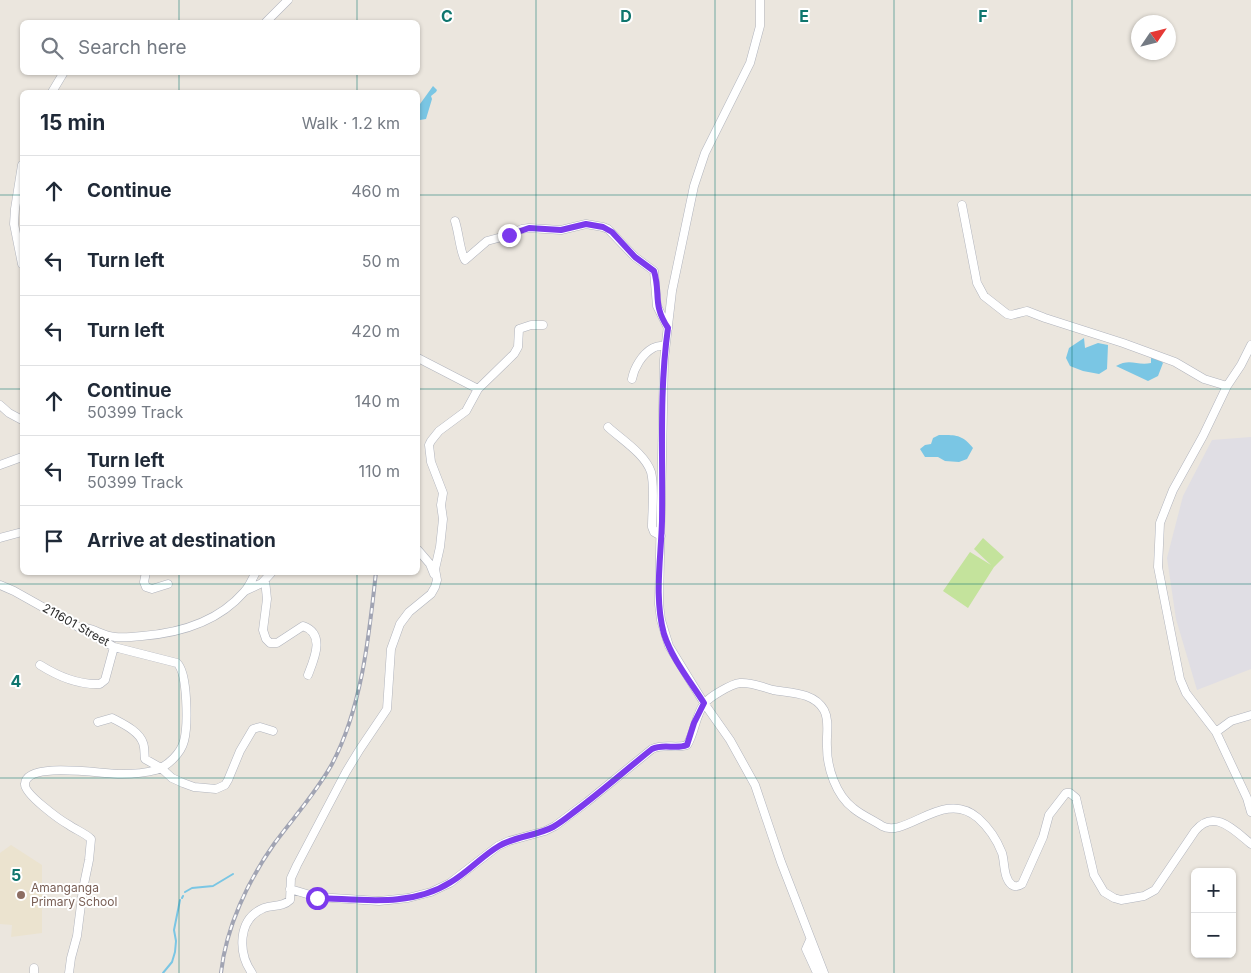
<!DOCTYPE html>
<html lang="en">
<head>
<meta charset="utf-8">
<style>
	:root { --surface:#fff; --page:#f6f6f7; --text:#1f2937; --muted:#747a83; --line:#e0e1e3 }
	body { margin:0; font-family:Inter,sans-serif; background:var(--page); color:var(--text) }
	.controls { position:absolute; right:15px; bottom:15px; display:grid; overflow:hidden; border-radius:8px; box-shadow:0 1px 4px #0004 }
	.controls button { width:45px; height:45px; display:grid; place-items:center; padding:0; border:0; border-bottom:1px solid var(--line); background:var(--surface); color:var(--text); font:25px sans-serif }
	.compass { position:absolute; left:1131px; top:15px; width:45px; height:45px; border-radius:50%; background:var(--surface); box-shadow:0 1px 4px #0004; rotate:55deg }
	.stop { position:absolute; width:15px; height:15px; margin:-11px; border:4px solid #7c3aed; border-radius:50%; background:#fff }
	.stop.end { background:#7c3aed; border-color:#fff; box-shadow:0 1px 5px #0008 }
	.list { margin:0; padding:0; list-style:none }
	h2 { display:flex; justify-content:space-between; align-items:center; height:65px; margin:0; padding:0 20px; font-size:21px }
	h2 small { font-size:16px; font-weight:400; color:var(--muted) }
	.list li { display:grid; grid-template-columns:32px 1fr auto; gap:15px; align-items:center; box-sizing:border-box; height:70px; padding:0 20px; border-top:1px solid var(--line) }
	.list b { display:block; font-size:19px; white-space:nowrap }
	.list p { margin:0; font-size:16px; white-space:nowrap; color:var(--muted) }
	.list em { font-size:16px; font-style:normal; color:var(--muted) }
	.icon { flex:none; width:28px; height:28px; fill:none; stroke:currentColor; stroke-width:2; stroke-linecap:round; stroke-linejoin:round }
	.map { position:relative; flex:none; width:1251px; height:973px; overflow:hidden }
	.search { position:absolute; background:var(--surface); box-shadow:0 1px 4px #0004; left:20px; top:20px; width:400px; height:55px; display:flex; align-items:center; gap:12px; box-sizing:border-box; padding:0 18px; border-radius:8px; color:var(--muted); font-size:19px }
	.panel { position:absolute; background:var(--surface); box-shadow:0 1px 4px #0004; left:20px; top:90px; width:400px; height:485px; border-radius:8px }
	.map>svg:first-child { display:block }
	.industrial { fill:#e0dee4 }
	.education { fill:#ebe3cf }
	.pitch { fill:#c4e39c }
	.water { fill:#7ac6e4 }
	.lines { fill:none; stroke-linecap:round; stroke-linejoin:round }
	.stream { stroke:#7ac6e4; stroke-width:2 }
	.minor-casing { stroke:#b1b4bd; stroke-width:9 }
	.minor { stroke:#fff; stroke-width:8 }
	.rail-casing { stroke:#a1a4b3; stroke-width:4 }
	.rail { stroke:#fff; stroke-width:2; stroke-dasharray:5.5; stroke-linecap:butt }
	.route { stroke:#7c3aed; stroke-width:6 }
	.grid { fill:none; stroke:#0f766e; stroke-width:1; stroke-opacity:0.55 }
	.education-dot { fill:#8d6e63; stroke:#fff; stroke-width:2 }
	.labels { text-anchor:middle; stroke-width:4; stroke-linejoin:round; paint-order:stroke }
	.street-label { font-size:12px; fill:#2b2b2b; stroke:#fff }
	.education-label { font-size:12px; fill:#785e54; stroke:#fff; text-anchor:start }
	.grid-label { font-size:16px; text-anchor:middle; font-weight:bold; fill:#0f766e; stroke:#fff; stroke-width:4; stroke-linejoin:round; paint-order:stroke }
</style>
</head>
<body>
<div class="map">
<svg width="1251" height="973" viewBox="0 0 1251 973">
	<rect width="100%" height="100%" fill="#ebe6de"/>
	<!-- industrial -->
	<path class="industrial" d="M1251,437V669L1197,690L1176,619L1167,558L1183,496L1212,440Z"/>
	<!-- education -->
	<path class="education" d="M11,845L42,865V933L11,937L12,925L0,924V853Z"/>
	<!-- pitch -->
	<path class="pitch" d="M983,538L1004,557L994,567L968,608L943,591L970,552L991,565L974,549Z"/>
	<!-- water -->
	<path class="water" d="M433,86L437,90L436,92L431,96L432,99L426,119L420,120V104Z
		M1084,338L1085,348L1098,343L1108,345L1107,369L1099,374L1083,371L1070,366L1066,358L1069,348Z
		M1151,357H1158L1163,363L1158,376L1148,381L1116,366C1130,358 1137,366 1151,363Z
		M939,435C955,435 962,434 973,448L967,459L959,462L945,461L938,457H925L920,449L925,445L931,444L933,438Z"/>
	<g class="lines">
		<!-- stream -->
		<path class="stream" d="M185,892L192,888L213,886L233,874
			M182,898L183,896
			M163,973L172,962L175,952L176,941L174,930L180,900"/>
		<!-- minor casing -->
		<g class="minor-casing">
			<path id="minor" d="M760,0V26L750,63L705,153L694,186L672,291L664,360L659,604L661,620L669,646L704,703L730,740L755,785L781,862L824,973
				M266,22L288,0
				M52,92L64,72
				M22,165L15,209L14,224L22,264
				M962,205L977,283L984,296L1007,314L1011,315L1027,311L1045,318L1123,343L1175,362L1204,379L1227,386
				M455,221C459,233 460,252 465,260L487,241L509,235L522,229L529,228L561,230L586,224L603,227L608,229L635,257L654,271L657,306L668,328
				M1251,345L1241,365L1227,386L1203,436L1173,490L1160,523L1158,567L1180,679L1186,693L1216,732L1247,798L1251,812
				M632,379C634,368 642,354 653,348C656,346 662,346 665,345
				M478,389L514,354L518,347L519,329L531,325H543
				M0,405L9,413L22,420
				M608,427C622,440 645,454 651,472C655,487 652,511 652,527L654,532L661,536
				M0,465L22,457
				M0,538L22,532
				M418,550L430,564L434,574
				M146,572L144,582L146,587L152,589L168,584
				M265,580L267,599L263,630L266,639L270,643H277L303,626C326,634 314,659 308,675
				M0,585L14,591L114,647L177,663C188,673 188,726 184,741C181,753 168,766 156,770C145,773 133,774 122,774C107,775 26,760 25,784C24,794 60,820 69,825C76,830 85,833 91,839L89,860L83,889L77,936L71,958L69,973
				M245,591L262,583L272,572
				M86,628C96,630 104,636 115,637C124,638 133,637 142,636C180,633 218,622 244,592C249,587 252,579 256,572
				M40,665C59,677 78,685 100,684L105,680L114,647
				M98,722L112,718C123,724 139,731 143,743C145,748 144,754 145,759L161,768L172,778L183,783L194,787L216,789L225,785L228,780L240,751L253,729L260,727L273,731
				M1216,732L1231,721L1251,715
				M290,889L317,897L379,901L408,898L431,892L450,883L498,846L509,841L545,831L555,826L587,802L652,749C665,743 675,749 687,745C695,733 695,716 704,704C709,697 731,684 740,683C751,682 762,687 773,690C790,693 814,692 824,710C830,721 826,735 827,747C827,768 836,795 853,808C861,815 873,820 882,826C906,839 944,788 978,818C988,827 997,840 1002,853C1005,862 1003,878 1012,885C1015,887 1019,886 1022,884L1043,837L1049,815L1066,793H1070L1076,798L1094,875L1104,892L1114,898L1121,900L1144,896L1155,890L1195,831C1214,808 1234,830 1251,844
				M810,940L806,949L817,973
				M34,973V968
				M252,973C238,953 237,919 264,908C273,905 283,907 290,900L291,878L297,865L346,772L360,749L387,709L391,649L400,624L409,612L431,594L435,587L437,580L435,569L440,547L443,519L441,505L443,493L431,462L429,445L431,441L439,431L466,411L478,389L418,358"/>
		</g>
		<!-- minor -->
		<use href="#minor" class="minor"/>
		<!-- rail casing -->
		<g class="rail-casing">
			<path id="rail" d="M221,973C226,927 248,881 274,844C293,818 316,793 332,764C362,707 369,636 376,572"/>
		</g>
		<!-- rail -->
		<use href="#rail" class="rail"/>
	</g>
	<g class="lines">
		<!-- route -->
		<path class="route" d="M317,898C361,899 410,908 451,882C468,872 482,856 499,846C516,836 536,836 553,827C562,822 570,815 578,809C603,790 627,769 652,749C665,743 675,750 687,745L694,723L704,703C690,681 672,659 664,634C654,598 661,558 662,521C663,457 659,391 668,328C652,304 661,294 654,271L635,257L612,232L603,227L586,224L561,230L529,228L509,235"/>
	</g>
	<!-- grid -->
	<path class="grid" d="M179,0V22M357,0V22M536,0V973M715,0V973M894,0V973M1072,0V973M179,72V92M357,72V92M0,195H22M418,195H1251M0,389H22M418,389H1251M179,572V973M357,572V973M0,584H1251M0,778H1251"/>
	<!-- markers -->
	<circle class="education-dot" cx="21" cy="895" r="5"/>
	<g class="labels">
		<!-- street labels -->
		<g class="street-label">
			<text transform="translate(76 625) rotate(29)" y="4">211601 Street</text>
		</g>
		<!-- education labels -->
		<g class="education-label">
			<text x="31" y="892">Amanganga<tspan x="31" dy="14">Primary School</tspan></text>
		</g>
	</g>
	<g class="grid-label">
		<text x="447" y="22">C</text>
		<text x="626" y="22">D</text>
		<text x="804" y="22">E</text>
		<text x="983" y="22">F</text>
		<text x="16" y="687">4</text>
		<text x="16" y="881">5</text>
	</g>
</svg>
<div class="controls">
<button>+</button>
<button>−</button>
</div>
<svg class="compass" viewBox="-18 -18 36 36"><path d="M0-13l5 13h-10z" fill="#e53935"/><path d="M0 13l5-13h-10z" fill="#747a83"/></svg>
<div class="stop" style="left:317px;top:898px"></div>
<div class="stop end" style="left:509px;top:235px"></div>
<div class="search"><svg class="icon" aria-label="search" viewBox="0 0 24 24"><circle cx="10" cy="10" r="6"/><path d="M15 15l6 6"/></svg>Search here</div>
<section class="panel">
<h2>15 min<small>Walk · 1.2 km</small></h2>
<ul class="list">
<li><svg class="icon" aria-label="ahead" viewBox="0 0 24 24"><path d="M12 20V5M6 11l6-6 6 6"/></svg><div><b>Continue</b></div><em>460 m</em></li>
<li><svg class="icon" aria-label="left" viewBox="0 0 24 24"><path d="M17 20v-9H6M10 6l-5 5 5 5"/></svg><div><b>Turn left</b></div><em>50 m</em></li>
<li><svg class="icon" aria-label="left" viewBox="0 0 24 24"><path d="M17 20v-9H6M10 6l-5 5 5 5"/></svg><div><b>Turn left</b></div><em>420 m</em></li>
<li><svg class="icon" aria-label="ahead" viewBox="0 0 24 24"><path d="M12 20V5M6 11l6-6 6 6"/></svg><div><b>Continue</b><p>50399 Track</p></div><em>140 m</em></li>
<li><svg class="icon" aria-label="left" viewBox="0 0 24 24"><path d="M17 20v-9H6M10 6l-5 5 5 5"/></svg><div><b>Turn left</b><p>50399 Track</p></div><em>110 m</em></li>
<li><svg class="icon" aria-label="arrive" viewBox="0 0 24 24"><path d="M6 21V4h12l-3 4 3 4H6"/></svg><div><b>Arrive at destination</b></div></li>
</ul>
</section>
</div>
</body>
</html>
